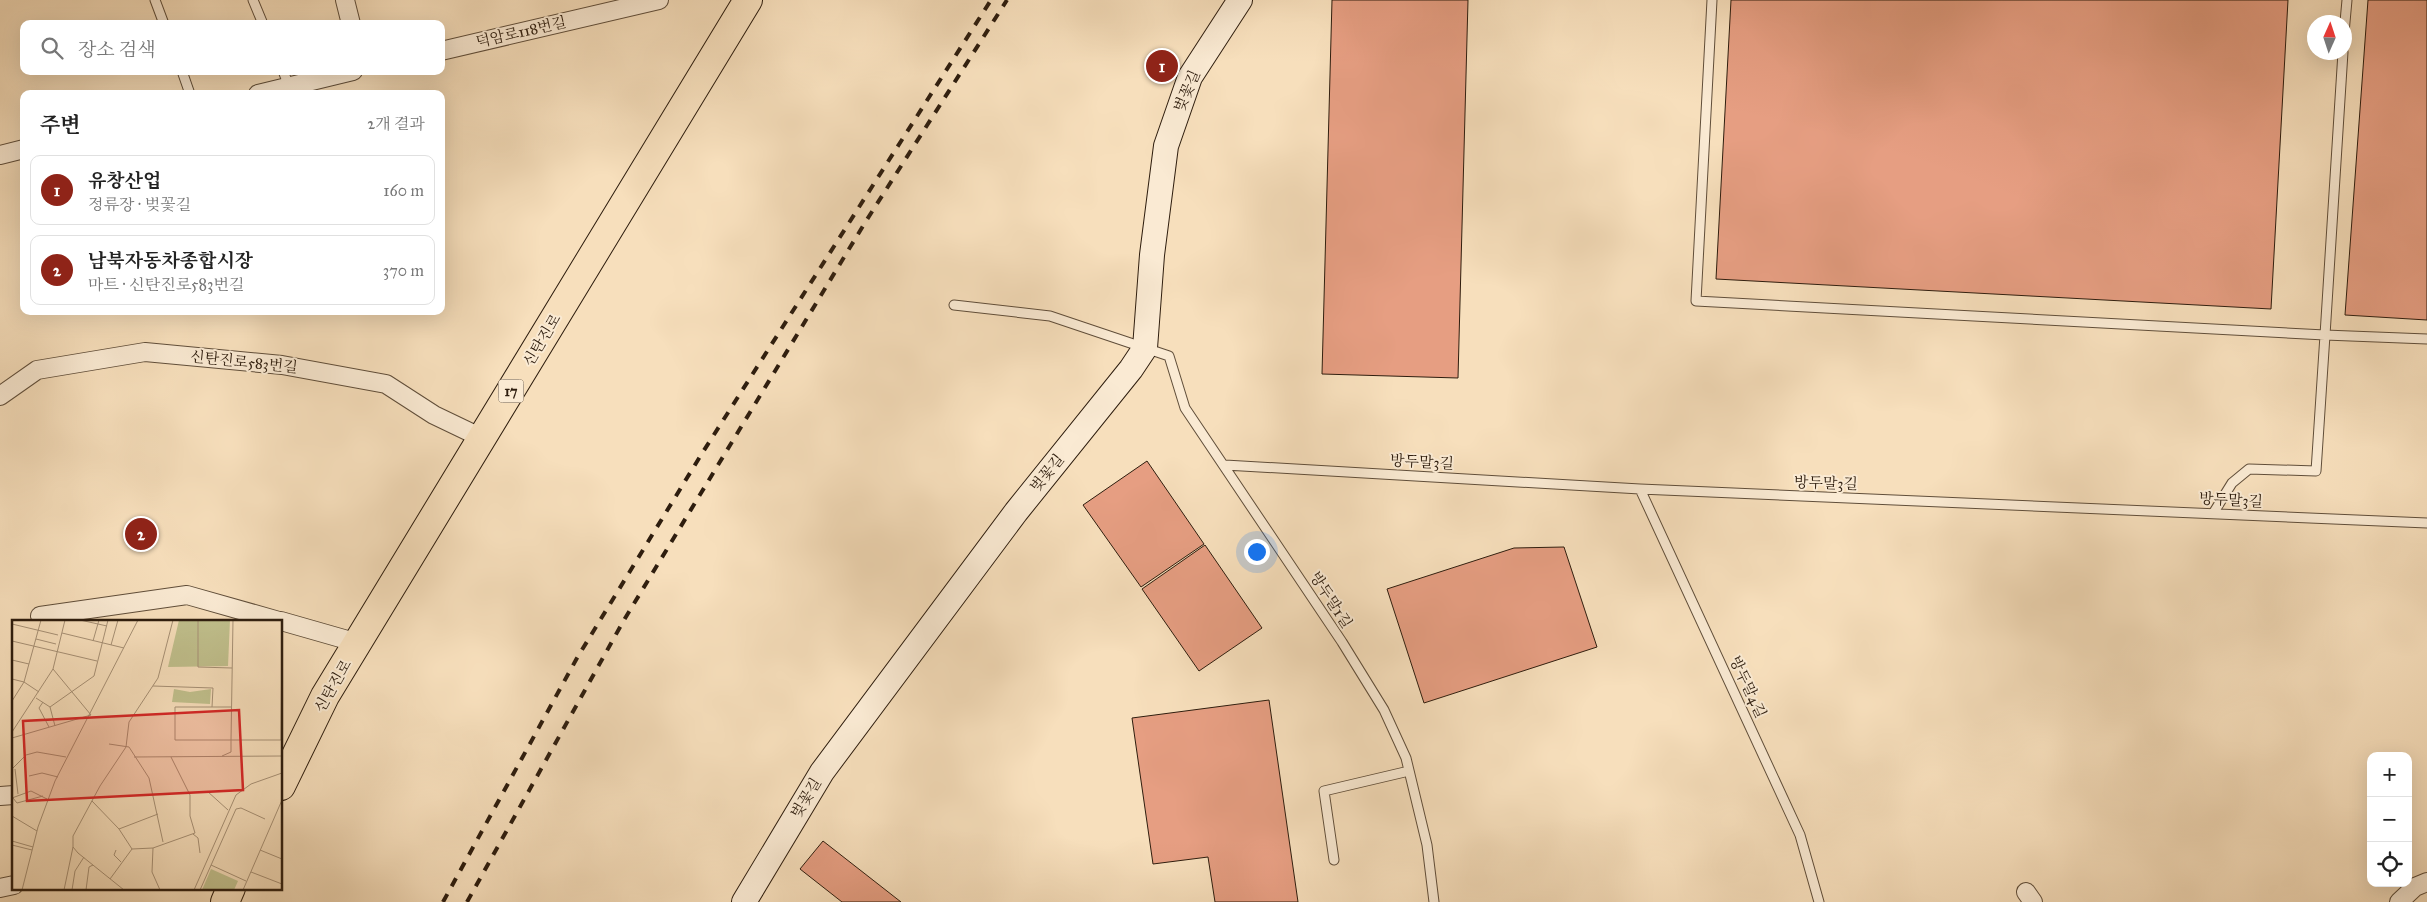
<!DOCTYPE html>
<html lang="ko">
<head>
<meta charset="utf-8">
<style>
	:root { --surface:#fff; --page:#f6f6f6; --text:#222; --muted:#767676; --line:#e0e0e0; --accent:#8f2418 }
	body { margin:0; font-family:"IM FELL Great Primer","Noto Serif KR",serif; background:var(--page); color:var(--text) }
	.controls { position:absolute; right:15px; bottom:15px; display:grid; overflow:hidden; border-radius:10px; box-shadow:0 5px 20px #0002 }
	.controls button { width:45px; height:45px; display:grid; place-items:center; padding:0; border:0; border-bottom:1px solid var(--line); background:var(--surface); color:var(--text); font:25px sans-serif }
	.compass { position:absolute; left:2307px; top:15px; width:45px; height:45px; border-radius:50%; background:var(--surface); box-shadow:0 5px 20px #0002; rotate:3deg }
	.you { position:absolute; left:1256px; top:551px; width:18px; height:18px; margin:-12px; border:4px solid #fff; border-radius:50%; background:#1a73e8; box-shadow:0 0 0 8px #1a73e833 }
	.badge { display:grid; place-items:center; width:32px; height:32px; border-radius:50%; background:var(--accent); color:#fff; font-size:16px; font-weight:700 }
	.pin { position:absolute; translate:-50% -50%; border:2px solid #fff; box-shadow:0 1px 5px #0006 }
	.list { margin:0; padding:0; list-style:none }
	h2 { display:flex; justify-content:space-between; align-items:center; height:65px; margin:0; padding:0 20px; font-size:21px }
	h2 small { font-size:16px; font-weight:400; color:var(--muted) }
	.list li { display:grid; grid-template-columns:32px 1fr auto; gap:15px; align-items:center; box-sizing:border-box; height:70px; margin:0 10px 10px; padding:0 10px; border:1px solid var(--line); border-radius:10px }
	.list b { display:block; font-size:19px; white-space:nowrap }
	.list p { margin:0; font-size:16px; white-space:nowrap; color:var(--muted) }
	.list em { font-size:16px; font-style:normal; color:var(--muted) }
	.icon { flex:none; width:28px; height:28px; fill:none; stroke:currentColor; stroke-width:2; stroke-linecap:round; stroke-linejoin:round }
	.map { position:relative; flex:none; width:2427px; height:902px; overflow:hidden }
	.search { position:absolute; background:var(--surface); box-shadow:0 5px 20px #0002; left:20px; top:20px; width:425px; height:55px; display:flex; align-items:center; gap:12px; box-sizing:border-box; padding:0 18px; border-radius:10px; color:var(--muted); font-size:19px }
	.panel { position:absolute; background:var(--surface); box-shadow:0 5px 20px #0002; left:20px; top:90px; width:425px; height:225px; border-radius:10px }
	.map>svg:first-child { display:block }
	.building { fill:#e69e82; stroke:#2e1d0e }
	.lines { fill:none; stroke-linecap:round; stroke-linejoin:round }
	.lane-casing { stroke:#604e3a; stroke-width:11 }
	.street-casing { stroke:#604e3a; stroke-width:20 }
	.secondary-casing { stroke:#2e1d0e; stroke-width:26 }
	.primary-casing { stroke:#2e1d0e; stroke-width:30 }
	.lane { stroke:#faead3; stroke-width:9 }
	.street { stroke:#faead3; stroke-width:18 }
	.secondary { stroke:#faead3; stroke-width:24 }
	.primary { stroke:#f7dfbc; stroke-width:28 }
	.rail { stroke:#2e1d0e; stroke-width:4; stroke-dasharray:9 9; stroke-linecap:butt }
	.labels { text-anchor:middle; stroke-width:4; stroke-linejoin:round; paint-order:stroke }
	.shield { fill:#faead3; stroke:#6b5a49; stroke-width:1 }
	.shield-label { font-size:14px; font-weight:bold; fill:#2e1d0e }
	.street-label { font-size:15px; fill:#2e1d0e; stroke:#faead3 }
	.inset-road { fill:none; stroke:#a79176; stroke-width:1 }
	.view { fill:#d62828; fill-opacity:0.15; stroke:#d62828; stroke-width:2.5 }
	.inset-edge { fill:none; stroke:#2e1d0e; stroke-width:2.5 }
</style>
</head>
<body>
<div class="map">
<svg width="2427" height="902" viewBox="0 0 2427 902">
	<rect width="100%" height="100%" fill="#f7dfbc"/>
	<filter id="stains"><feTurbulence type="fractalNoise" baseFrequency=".004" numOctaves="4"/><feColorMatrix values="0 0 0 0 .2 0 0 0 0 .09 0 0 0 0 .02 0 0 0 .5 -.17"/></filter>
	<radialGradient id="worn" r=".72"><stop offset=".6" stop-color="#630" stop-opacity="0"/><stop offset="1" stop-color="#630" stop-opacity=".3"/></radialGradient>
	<!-- building -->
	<path class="building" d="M1332,0H1468L1458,378L1322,374Z
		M1731,0H2288L2271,309L1716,279Z
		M2368,0H2427V320L2345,315Z
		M1147,461L1204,544L1141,587L1083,505Z
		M1205,545L1262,628L1199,671L1142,589Z
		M1564,547L1597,647L1424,703L1387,589L1514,548Z
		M1269,700L1298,902H1215L1208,857L1153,864L1132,718Z
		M823,841L901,902H842L800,869Z"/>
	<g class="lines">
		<!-- lane casing -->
		<g class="lane-casing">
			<path id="lane" d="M155,0L164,24
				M253,0L263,24
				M1712,0L1696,301L2325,335L2316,471L2249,469L2232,483L2214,512
				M2344,33L2347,0
				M2343,52L2325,335L2427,339
				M182,71L190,94
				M283,71L289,86
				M954,305L1050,316L1169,356L1185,408L1342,642L1384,710L1406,758L1427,845L1434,902
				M1225,465L1640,489L2427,523
				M1640,489L1800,835L1819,902
				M1334,860L1324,791L1409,771"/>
		</g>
		<!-- street casing -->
		<g class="street-casing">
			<path id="street" d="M345,0L351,24
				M441,51L659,0
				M258,94L353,71
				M0,155L24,149
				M0,396L37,370L145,352L282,365L386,384L434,415L482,438
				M40,616L187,595L279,621
				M281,621L358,643
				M0,796L14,795
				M0,888L14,885
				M2026,892L2033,902
				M2399,902L2415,887L2427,882"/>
		</g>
		<!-- secondary casing -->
		<g class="secondary-casing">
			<path id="secondary" d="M744,902L822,772L1016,512L1131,369L1145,348L1152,255L1166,146L1190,77L1240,0"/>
		</g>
		<!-- primary casing -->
		<g class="primary-casing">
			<path id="primary" d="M281,786L325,696L748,0
				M225,902L231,888"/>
		</g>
		<!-- lane -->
		<use href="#lane" class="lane"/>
		<!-- street -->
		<use href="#street" class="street"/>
		<!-- secondary -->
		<use href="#secondary" class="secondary"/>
		<!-- primary -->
		<use href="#primary" class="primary"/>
		<!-- rail -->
		<path class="rail" d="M443,902L577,658L701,455L991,0
			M467,902L624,620L866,221L1007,0"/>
	</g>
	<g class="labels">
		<!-- shield labels -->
		<rect class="shield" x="498.5" y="379.5" width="25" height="23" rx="4"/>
		<g class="shield-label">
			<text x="511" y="396">17</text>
		</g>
		<!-- street labels -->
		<g class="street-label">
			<text transform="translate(521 32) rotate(-13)" y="5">덕암로118번길</text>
			<text transform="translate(1187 91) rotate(-67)" y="5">벚꽃길</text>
			<text transform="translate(542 340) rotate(-59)" y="5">신탄진로</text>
			<text transform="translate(244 362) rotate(6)" y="5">신탄진로583번길</text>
			<text transform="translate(1422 462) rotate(3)" y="5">방두말3길</text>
			<text transform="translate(1047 473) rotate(-51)" y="5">벚꽃길</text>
			<text transform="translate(1826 483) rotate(2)" y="5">방두말3길</text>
			<text transform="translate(2231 500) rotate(3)" y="5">방두말3길</text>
			<text transform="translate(1331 600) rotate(57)" y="5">방두말1길</text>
			<text transform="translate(333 686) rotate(-60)" y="5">신탄진로</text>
			<text transform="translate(1748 687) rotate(65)" y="5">방두말4길</text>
			<text transform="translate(806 798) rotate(-59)" y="5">벚꽃길</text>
		</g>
	</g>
	<!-- overview -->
	<g transform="translate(12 620)">
		<rect width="270" height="270" fill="#f7dfbc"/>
		<path d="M167,0H218L216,46L156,47ZM162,69L178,72L199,69L198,84L160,82ZM199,249L226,261L222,270H190Z" fill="#c1c18e"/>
		<path class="inset-road" d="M68,0L95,6M186,0V47L220,48M221,0L219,120H269L270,10M0,4L46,15M50,13L112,28M24,19L44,24M0,21L85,41M81,21L87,0M99,25L106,0M0,40L17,44M0,59L12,62L27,72M141,66L201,68L200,87M24,78L38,87L43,106M0,81L12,62L29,0M31,82L27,88L37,107M38,87L82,56L96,0M0,112L41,49L53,0M0,118L79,95L41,49M97,124L117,127L137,158L151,222M210,136L219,132V120H163V87H220M122,137L270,136M0,149L14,135L25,132L54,137M3,149L6,174M17,156L30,153L46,157M195,171L216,190M0,178L19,171L35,179M1,178L5,183L31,176M80,181L107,209M0,196L25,211M181,214L186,218L188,233M0,221L21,227M0,225L20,230M120,229L107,209L146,194M104,230L102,235L109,242M248,230L270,239M199,245L234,261M239,252L270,264M98,259L120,229L141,228M10,270L26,207L43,161L126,0M52,270L61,227M60,270L63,251L72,237M74,270L77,247L81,245M112,270L66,233L61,227V216L88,166L114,127L117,102L146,58L161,0M148,270L140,252L141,228L183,213L178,196V175L159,137M182,270L224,175L239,164L270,153M188,270L224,189L229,188L253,199M231,270L270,180"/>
		<path class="view" d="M227,90L231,170L15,181L11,101Z"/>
		<rect width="270" height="270" class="inset-edge"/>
	</g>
	<rect width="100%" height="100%" filter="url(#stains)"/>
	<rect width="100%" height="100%" fill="url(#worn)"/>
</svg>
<div class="controls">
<button>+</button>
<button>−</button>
<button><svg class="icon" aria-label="locate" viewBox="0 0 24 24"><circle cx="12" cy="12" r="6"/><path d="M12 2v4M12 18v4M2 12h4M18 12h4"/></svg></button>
</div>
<svg class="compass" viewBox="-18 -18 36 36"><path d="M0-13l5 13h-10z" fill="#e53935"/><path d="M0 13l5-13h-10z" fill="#767676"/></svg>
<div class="you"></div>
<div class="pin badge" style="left:1162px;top:66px">1</div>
<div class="pin badge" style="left:141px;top:534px">2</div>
<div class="search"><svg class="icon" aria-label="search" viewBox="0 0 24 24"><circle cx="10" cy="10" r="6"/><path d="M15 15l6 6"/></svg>장소 검색</div>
<section class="panel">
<h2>주변<small>2개 결과</small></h2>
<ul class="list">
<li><span class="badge">1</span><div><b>유창산업</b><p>정류장 · 벚꽃길</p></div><em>160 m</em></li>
<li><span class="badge">2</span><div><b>남북자동차종합시장</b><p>마트 · 신탄진로583번길</p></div><em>370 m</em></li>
</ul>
</section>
</div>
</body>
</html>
